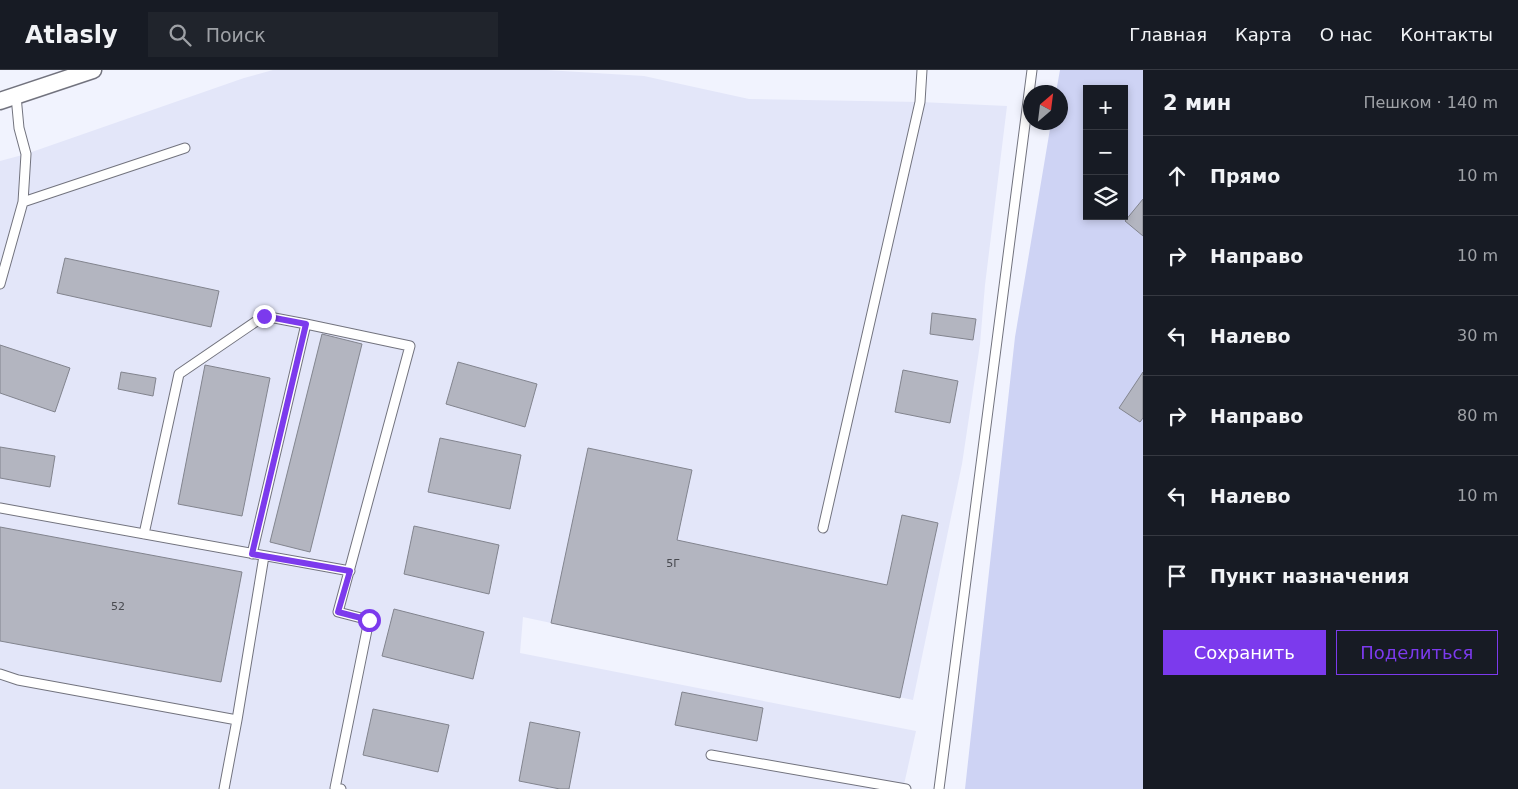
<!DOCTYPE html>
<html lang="ru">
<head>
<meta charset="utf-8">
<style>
	:root { --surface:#171b24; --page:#20242c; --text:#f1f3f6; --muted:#9ea1a6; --line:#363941; --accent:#7c3aed }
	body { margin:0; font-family:"DejaVu Sans",sans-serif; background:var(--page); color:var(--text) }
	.controls { position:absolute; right:15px; top:15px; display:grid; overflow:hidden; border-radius:0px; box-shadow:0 2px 8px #0003 }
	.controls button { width:45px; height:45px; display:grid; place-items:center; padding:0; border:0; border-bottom:1px solid var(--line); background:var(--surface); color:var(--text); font:25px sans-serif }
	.compass { position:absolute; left:1023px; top:15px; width:45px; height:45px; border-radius:50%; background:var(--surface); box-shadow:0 2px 8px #0003; rotate:28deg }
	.stop { position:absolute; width:15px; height:15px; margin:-11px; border:4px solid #7c3aed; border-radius:50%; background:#fff }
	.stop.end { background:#7c3aed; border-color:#fff; box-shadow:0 1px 5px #0008 }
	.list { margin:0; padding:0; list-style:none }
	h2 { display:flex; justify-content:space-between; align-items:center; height:65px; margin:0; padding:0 20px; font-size:21px }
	h2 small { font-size:16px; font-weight:400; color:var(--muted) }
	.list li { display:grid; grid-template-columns:32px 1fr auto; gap:15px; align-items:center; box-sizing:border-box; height:80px; padding:0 20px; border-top:1px solid var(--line) }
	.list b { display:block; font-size:19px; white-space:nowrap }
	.list em { font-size:16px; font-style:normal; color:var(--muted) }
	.actions { display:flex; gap:10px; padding:15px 20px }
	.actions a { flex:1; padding:11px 0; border:1px solid var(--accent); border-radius:0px; text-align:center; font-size:18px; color:var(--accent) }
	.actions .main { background:var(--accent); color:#fff }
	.icon { flex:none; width:28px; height:28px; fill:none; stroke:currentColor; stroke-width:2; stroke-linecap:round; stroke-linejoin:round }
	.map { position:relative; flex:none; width:1143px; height:719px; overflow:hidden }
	header { display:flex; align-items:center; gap:30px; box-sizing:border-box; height:70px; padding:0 25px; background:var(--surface); border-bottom:1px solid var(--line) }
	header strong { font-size:24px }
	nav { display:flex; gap:28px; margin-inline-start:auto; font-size:18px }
	.search { width:350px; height:45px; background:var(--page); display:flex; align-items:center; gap:12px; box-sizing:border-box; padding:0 18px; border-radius:0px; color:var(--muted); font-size:19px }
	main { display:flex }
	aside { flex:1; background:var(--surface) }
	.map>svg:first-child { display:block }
	.built { fill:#e3e6f9 }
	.green { fill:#ced3f4; fill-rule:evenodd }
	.building { fill:#b3b5c0; stroke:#82848e }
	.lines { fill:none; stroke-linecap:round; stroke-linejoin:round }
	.service-casing { stroke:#72737e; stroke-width:11 }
	.minor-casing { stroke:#72737e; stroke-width:19 }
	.service { stroke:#fff; stroke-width:9 }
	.minor { stroke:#fff; stroke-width:16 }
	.route { stroke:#7c3aed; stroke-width:6 }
	.labels { text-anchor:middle; stroke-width:4.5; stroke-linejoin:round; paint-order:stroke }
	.number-label { font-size:11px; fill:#484a50 }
</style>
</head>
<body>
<header>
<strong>Atlasly</strong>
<div class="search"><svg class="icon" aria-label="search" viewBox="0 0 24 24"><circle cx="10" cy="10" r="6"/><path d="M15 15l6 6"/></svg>Поиск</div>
<nav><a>Главная</a><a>Карта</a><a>О нас</a><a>Контакты</a></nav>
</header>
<main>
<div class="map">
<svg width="1143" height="719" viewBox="0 0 1143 719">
	<rect width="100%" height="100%" fill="#f1f3fe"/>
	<!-- built -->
	<path class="built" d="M273,0H546L644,6L749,29L920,32L1007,36L985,215L980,274L962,394L913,630L523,547L520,583L916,661L903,719H0V91L26,84L244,8Z"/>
	<!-- green -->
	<path class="green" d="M1060,0H1143V719H965L1015,267L1051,53L1060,52V22H1056ZM1087,19H1124V146H1087Z"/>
	<!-- building -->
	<path class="building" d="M1143,129V166L1125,151Z
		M65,188L219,221L211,257L57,223Z
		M932,243L976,249L973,270L930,264Z
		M322,264L362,274L310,482L270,472Z
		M0,275L70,298L55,342L0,323Z
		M458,292L537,314L525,357L446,334Z
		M205,295L270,308L242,446L178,434Z
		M903,300L958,311L950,353L895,342Z
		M121,302L156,308L153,326L118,319Z
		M1143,302V348L1140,352L1119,338Z
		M440,368L521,385L510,439L428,422Z
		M0,377L55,386L50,417L0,408Z
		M588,378L692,400L677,470L887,515L902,445L938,453L900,628L551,553Z
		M414,456L499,475L489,524L404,504Z
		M0,457L242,502L221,612L0,571Z
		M394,539L484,562L473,609L382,586Z
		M682,622L763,638L757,671L675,655Z
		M373,639L449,655L438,702L363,685Z
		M530,652L580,662L569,719H560L519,711Z"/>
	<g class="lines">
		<!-- service casing -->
		<g class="service-casing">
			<path id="service" d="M23,132L185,78
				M0,214L23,132L26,84L19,58L16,26
				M0,438L350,501
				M823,458L920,32L922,0
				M144,464L179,304L264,246L306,254L410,276L338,542L369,550L335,718L341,719
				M252,484L306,254
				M0,604L18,610L237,650
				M711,685L906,719
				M224,719L237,650L264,486
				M939,719L1032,0"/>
		</g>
		<!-- minor casing -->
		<g class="minor-casing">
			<path id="minor" d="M0,31L93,0"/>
		</g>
		<!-- service -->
		<use href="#service" class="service"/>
		<!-- minor -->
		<use href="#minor" class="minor"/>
	</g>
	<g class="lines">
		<!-- route -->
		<path class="route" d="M264,246L306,254L252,484L350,501L338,542L369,550"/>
	</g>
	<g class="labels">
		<!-- number labels -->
		<g class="number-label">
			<text x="673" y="497">5Г</text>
			<text x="118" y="540">52</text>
		</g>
	</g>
</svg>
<div class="controls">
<button>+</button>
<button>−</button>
<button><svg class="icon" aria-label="layers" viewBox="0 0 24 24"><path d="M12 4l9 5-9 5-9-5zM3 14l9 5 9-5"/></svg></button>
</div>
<svg class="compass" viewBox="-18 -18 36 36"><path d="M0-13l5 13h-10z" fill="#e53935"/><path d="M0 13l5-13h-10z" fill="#9ea1a6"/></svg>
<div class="stop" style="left:369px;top:550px"></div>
<div class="stop end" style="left:264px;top:246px"></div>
</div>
<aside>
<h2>2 мин<small>Пешком · 140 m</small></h2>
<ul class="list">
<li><svg class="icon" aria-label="ahead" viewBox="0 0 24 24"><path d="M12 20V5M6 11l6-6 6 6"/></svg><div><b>Прямо</b></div><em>10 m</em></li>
<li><svg class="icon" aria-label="right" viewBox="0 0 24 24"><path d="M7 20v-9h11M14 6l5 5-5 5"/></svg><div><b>Направо</b></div><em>10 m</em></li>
<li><svg class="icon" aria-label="left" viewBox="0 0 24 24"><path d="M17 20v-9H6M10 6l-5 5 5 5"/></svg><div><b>Налево</b></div><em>30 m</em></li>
<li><svg class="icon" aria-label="right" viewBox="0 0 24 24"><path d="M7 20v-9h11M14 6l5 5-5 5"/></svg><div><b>Направо</b></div><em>80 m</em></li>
<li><svg class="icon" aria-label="left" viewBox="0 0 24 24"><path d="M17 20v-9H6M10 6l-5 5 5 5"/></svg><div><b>Налево</b></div><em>10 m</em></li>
<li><svg class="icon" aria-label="arrive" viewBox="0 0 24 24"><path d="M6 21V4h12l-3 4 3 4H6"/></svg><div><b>Пункт назначения</b></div></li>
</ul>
<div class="actions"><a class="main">Сохранить</a><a>Поделиться</a></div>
</aside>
</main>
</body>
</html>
